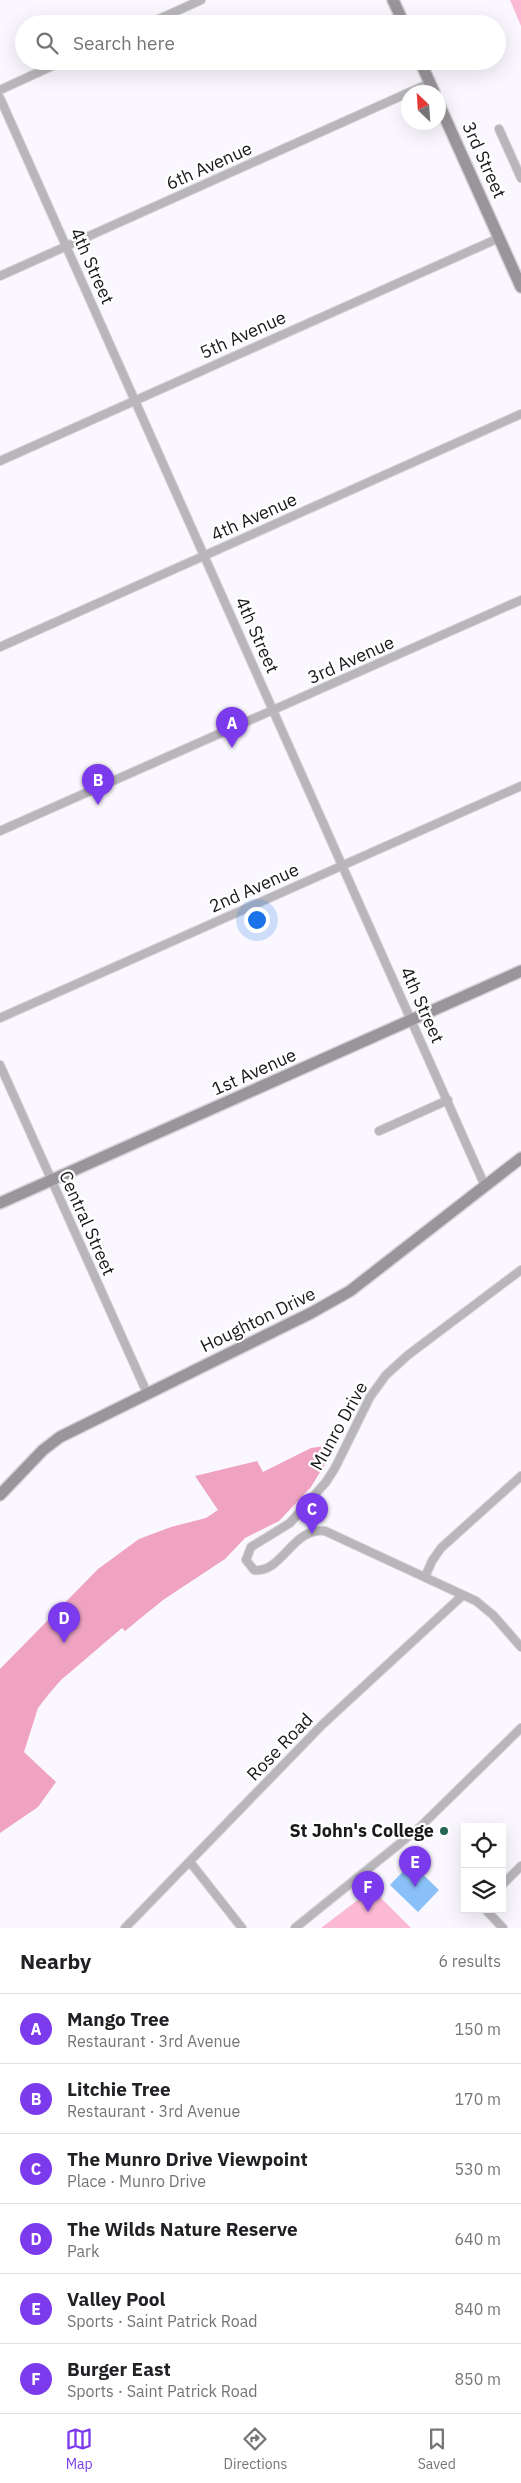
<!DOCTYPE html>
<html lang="en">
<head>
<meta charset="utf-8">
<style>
	:root { --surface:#fff; --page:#f2f2f2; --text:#202124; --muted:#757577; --line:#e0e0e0; --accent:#7c3aed }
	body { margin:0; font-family:"IBM Plex Sans",sans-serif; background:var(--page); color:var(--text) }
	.controls { position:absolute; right:15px; bottom:15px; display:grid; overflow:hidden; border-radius:0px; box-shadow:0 5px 20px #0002 }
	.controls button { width:45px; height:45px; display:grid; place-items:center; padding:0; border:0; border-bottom:1px solid var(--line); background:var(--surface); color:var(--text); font:25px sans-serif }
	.compass { position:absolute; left:401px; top:85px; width:45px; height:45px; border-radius:50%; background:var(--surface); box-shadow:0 5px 20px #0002; rotate:335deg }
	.you { position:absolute; left:256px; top:919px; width:18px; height:18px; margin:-12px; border:4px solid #fff; border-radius:50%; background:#1a73e8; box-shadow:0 0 0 8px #1a73e833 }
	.badge { display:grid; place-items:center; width:32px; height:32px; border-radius:50%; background:var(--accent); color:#fff; font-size:16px; font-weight:700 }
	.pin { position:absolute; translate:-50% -41px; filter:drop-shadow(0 1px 2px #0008) }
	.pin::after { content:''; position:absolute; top:26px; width:18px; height:15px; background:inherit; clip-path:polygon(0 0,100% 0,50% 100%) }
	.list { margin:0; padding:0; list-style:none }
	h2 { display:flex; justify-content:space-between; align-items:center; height:65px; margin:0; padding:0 20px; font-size:21px }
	h2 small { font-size:16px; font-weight:400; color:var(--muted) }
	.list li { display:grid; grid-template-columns:32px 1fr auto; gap:15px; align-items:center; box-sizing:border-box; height:70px; padding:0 20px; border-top:1px solid var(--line) }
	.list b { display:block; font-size:19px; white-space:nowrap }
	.list p { margin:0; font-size:16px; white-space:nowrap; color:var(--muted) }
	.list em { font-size:16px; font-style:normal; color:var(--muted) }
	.icon { flex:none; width:28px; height:28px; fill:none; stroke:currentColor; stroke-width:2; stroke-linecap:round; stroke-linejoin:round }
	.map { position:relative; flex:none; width:521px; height:1928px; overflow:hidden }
	.search { position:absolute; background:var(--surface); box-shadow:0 5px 20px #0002; left:15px; right:15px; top:15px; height:55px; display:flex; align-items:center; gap:12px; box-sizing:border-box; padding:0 18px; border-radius:28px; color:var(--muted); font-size:19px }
	.sheet { height:485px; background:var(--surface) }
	nav { display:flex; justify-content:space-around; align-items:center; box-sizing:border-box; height:70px; border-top:1px solid var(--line); background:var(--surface); font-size:14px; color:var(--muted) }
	nav a { display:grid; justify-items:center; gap:2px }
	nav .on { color:var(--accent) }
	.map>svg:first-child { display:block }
	.green { fill:#fcb9d3 }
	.forest { fill:#efa3c1 }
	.water { fill:#89c0f7 }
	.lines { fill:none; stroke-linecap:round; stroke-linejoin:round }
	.street-casing { stroke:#d6d4da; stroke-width:10 }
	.secondary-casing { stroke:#d6d4da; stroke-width:14 }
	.street { stroke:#b9b6b9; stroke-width:8 }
	.secondary { stroke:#9a959a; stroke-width:11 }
	.poi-dot { fill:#276654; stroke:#fff; stroke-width:2 }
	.labels { text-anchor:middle; stroke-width:4.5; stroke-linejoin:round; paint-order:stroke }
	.street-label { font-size:18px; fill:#19181b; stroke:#fff }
	.poi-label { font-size:18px; font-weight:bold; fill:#19181b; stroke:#fff; text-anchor:end }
</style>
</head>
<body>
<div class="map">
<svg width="521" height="1928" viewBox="0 0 521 1928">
	<rect width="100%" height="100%" fill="#faf8fe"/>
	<!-- green -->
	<path class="green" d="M510,0H521V26Z
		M374,1891L411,1928H321L367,1893L369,1895Z"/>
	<!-- forest -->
	<path class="forest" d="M337,1444L311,1487L279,1521L245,1538L225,1559L163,1600L125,1631L122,1628L61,1680L48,1695L38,1708L24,1752L56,1782L38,1807L0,1833V1669L98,1569L139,1539L171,1527L206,1518L218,1510L195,1476L257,1461L263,1472L311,1448Z"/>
	<!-- water -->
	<path class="water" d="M411,1863L439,1890L418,1912L390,1885Z"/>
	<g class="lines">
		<!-- street casing -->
		<g class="street-casing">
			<path id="street" d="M148,24L201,0
				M0,90L63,61
				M0,98L485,1186
				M499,129L521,178
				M0,276L430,83
				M0,461L499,238
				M0,647L521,414
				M0,831L521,600
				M0,1018L521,786
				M0,1065L147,1393
				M379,1131L448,1100
				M521,1270L408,1355L386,1375L370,1397L335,1468L326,1482L290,1523L251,1547L246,1560L254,1570C282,1574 292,1527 325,1531L476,1601L493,1615L521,1647
				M425,1577L432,1561L441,1548L521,1476
				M190,1862L242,1928
				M502,1885L521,1866
				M485,1909L503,1928
				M125,1928L323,1724L463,1595
				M295,1928L419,1828L521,1728"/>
		</g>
		<!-- secondary casing -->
		<g class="secondary-casing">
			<path id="secondary" d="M393,0L404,24
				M420,61L434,92
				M438,102L521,287
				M0,1203L521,971
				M0,1495L43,1450L60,1437L311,1313L350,1291L521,1158"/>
		</g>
		<!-- street -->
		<use href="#street" class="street"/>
		<!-- secondary -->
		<use href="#secondary" class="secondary"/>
	</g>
	<!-- markers -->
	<circle class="poi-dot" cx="444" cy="1831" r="5"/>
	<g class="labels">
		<!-- street labels -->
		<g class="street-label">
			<text transform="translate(484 160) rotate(66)" y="6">3rd Street</text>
			<text transform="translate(209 166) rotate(-24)" y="6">6th Avenue</text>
			<text transform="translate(92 266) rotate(66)" y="6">4th Street</text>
			<text transform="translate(243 335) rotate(-24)" y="6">5th Avenue</text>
			<text transform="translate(254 517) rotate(-24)" y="6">4th Avenue</text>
			<text transform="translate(257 635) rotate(66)" y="6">4th Street</text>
			<text transform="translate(351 660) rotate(-24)" y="6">3rd Avenue</text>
			<text transform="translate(254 888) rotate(-24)" y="6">2nd Avenue</text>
			<text transform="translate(422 1005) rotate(66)" y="6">4th Street</text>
			<text transform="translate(254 1072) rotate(-24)" y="6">1st Avenue</text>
			<text transform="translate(87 1223) rotate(66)" y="6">Central Street</text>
			<text transform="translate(258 1320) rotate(-26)" y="6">Houghton Drive</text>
			<text transform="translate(339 1426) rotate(-61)" y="6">Munro Drive</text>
			<text transform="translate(280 1747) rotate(-46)" y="6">Rose Road</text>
		</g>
		<!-- poi labels -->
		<g class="poi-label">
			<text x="434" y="1837">St John's College</text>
		</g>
	</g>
</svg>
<div class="controls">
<button><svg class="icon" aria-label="locate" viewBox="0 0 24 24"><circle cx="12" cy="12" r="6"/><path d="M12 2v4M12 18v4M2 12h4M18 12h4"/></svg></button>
<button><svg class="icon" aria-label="layers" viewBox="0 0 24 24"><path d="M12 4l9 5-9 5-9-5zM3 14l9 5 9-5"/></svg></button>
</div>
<svg class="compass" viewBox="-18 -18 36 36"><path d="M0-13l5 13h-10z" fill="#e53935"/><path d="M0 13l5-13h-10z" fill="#757577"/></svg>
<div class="you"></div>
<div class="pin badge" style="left:232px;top:748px">A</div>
<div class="pin badge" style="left:98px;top:805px">B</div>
<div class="pin badge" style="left:312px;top:1534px">C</div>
<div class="pin badge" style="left:64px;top:1643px">D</div>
<div class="pin badge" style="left:415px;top:1887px">E</div>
<div class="pin badge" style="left:368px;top:1912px">F</div>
<div class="search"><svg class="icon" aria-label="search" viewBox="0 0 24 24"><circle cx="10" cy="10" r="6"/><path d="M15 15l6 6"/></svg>Search here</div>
</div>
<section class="sheet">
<h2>Nearby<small>6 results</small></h2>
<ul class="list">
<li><span class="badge">A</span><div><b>Mango Tree</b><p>Restaurant · 3rd Avenue</p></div><em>150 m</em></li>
<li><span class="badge">B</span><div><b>Litchie Tree</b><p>Restaurant · 3rd Avenue</p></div><em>170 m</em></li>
<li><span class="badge">C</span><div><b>The Munro Drive Viewpoint</b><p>Place · Munro Drive</p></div><em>530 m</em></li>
<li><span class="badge">D</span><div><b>The Wilds Nature Reserve</b><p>Park</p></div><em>640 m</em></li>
<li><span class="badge">E</span><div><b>Valley Pool</b><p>Sports · Saint Patrick Road</p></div><em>840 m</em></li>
<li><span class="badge">F</span><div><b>Burger East</b><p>Sports · Saint Patrick Road</p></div><em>850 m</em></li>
</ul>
</section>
<nav>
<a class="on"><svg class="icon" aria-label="map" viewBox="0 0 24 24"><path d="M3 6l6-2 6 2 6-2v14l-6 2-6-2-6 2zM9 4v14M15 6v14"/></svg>Map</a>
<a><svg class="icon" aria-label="directions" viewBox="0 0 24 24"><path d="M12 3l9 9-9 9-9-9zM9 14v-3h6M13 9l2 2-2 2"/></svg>Directions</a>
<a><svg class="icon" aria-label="saved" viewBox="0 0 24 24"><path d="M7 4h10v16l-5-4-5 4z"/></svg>Saved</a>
</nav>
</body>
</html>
